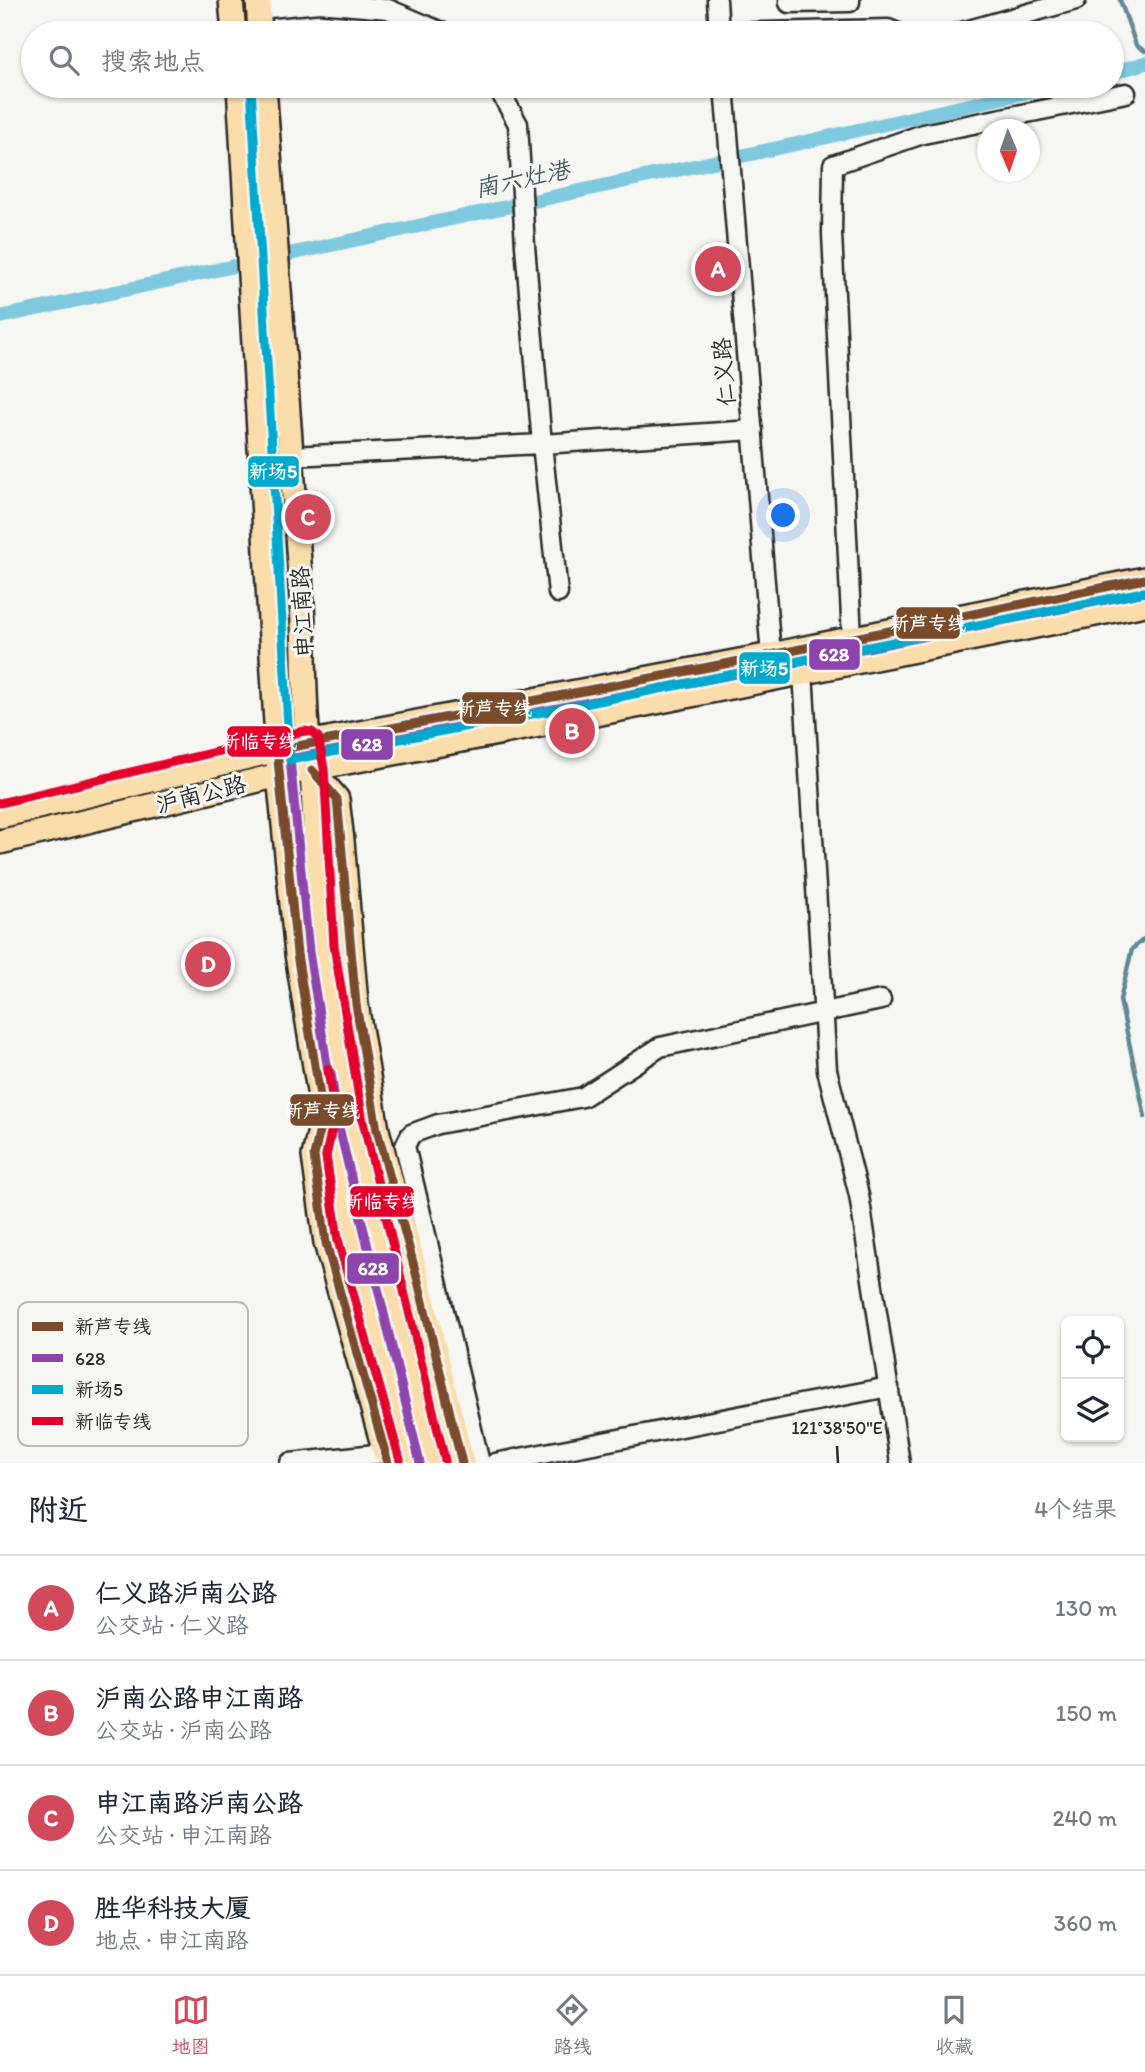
<!DOCTYPE html>
<html lang="zh">
<head>
<meta charset="utf-8">
<style>
	:root { --surface:#fff; --page:#f2f2f3; --text:#1f2937; --muted:#747a83; --line:#e0e1e3; --accent:#d1495b }
	body { margin:0; font-family:Itim,"LXGW WenKai TC",sans-serif; background:var(--page); color:var(--text) }
	.controls { position:absolute; right:21px; bottom:21px; display:grid; overflow:hidden; border-radius:10px; box-shadow:0 2px 5px #0004 }
	.controls button { width:63px; height:63px; display:grid; place-items:center; padding:0; border:0; border-bottom:2px solid var(--line); background:var(--surface); color:var(--text); font:35px sans-serif }
	.compass { position:absolute; left:977px; top:119px; width:63px; height:63px; border-radius:50%; background:var(--surface); box-shadow:0 2px 5px #0004; rotate:178deg }
	.you { position:absolute; left:784px; top:516px; width:24px; height:24px; margin:-18px; border:5px solid #fff; border-radius:50%; background:#1a73e8; box-shadow:0 0 0 10px #1a73e833 }
	.badge { display:grid; place-items:center; width:46px; height:46px; border-radius:50%; background:var(--accent); color:#fff; font-size:23px; font-weight:700 }
	.pin { position:absolute; translate:-50% -50%; border:4px solid #fff; box-shadow:0 2px 7px #0006 }
	.list { margin:0; padding:0; list-style:none }
	h2 { display:flex; justify-content:space-between; align-items:center; height:91px; margin:0; padding:0 28px; font-size:30px }
	h2 small { font-size:23px; font-weight:400; color:var(--muted) }
	.list li { display:grid; grid-template-columns:46px 1fr auto; gap:21px; align-items:center; box-sizing:border-box; height:105px; padding:0 28px; border-top:2px solid var(--line) }
	.list b { display:block; font-size:26px; white-space:nowrap }
	.list p { margin:0; font-size:23px; white-space:nowrap; color:var(--muted) }
	.list em { font-size:23px; font-style:normal; color:var(--muted) }
	.icon { flex:none; width:38px; height:38px; fill:none; stroke:currentColor; stroke-width:2; stroke-linecap:round; stroke-linejoin:round }
	.map { position:relative; flex:none; width:1145px; height:1463px; overflow:hidden }
	.search { position:absolute; background:var(--surface); box-shadow:0 2px 5px #0004; left:21px; right:21px; top:21px; height:77px; display:flex; align-items:center; gap:18px; box-sizing:border-box; padding:0 24px; border-radius:38px; color:var(--muted); font-size:26px }
	.sheet { height:511px; background:var(--surface) }
	nav { display:flex; justify-content:space-around; align-items:center; box-sizing:border-box; height:98px; border-top:2px solid var(--line); background:var(--surface); font-size:19px; color:var(--muted) }
	nav a { display:grid; justify-items:center; gap:4px }
	nav .on { color:var(--accent) }
	.map>svg:first-child { display:block }
	.lines { fill:none; stroke-linecap:round; stroke-linejoin:round }
	.stream { stroke:#5d8a97; stroke-width:4.5 }
	.canal { stroke:#7fc9df; stroke-width:14 }
	.minor-casing { stroke:#2b2b2b; stroke-width:23 }
	.major-casing { stroke:#2b2b2b; stroke-width:28 }
	.minor { stroke:#f6f6f2; stroke-width:18 }
	.major { stroke:#fbddab; stroke-width:23 }
	.bus-1-casing { stroke:#f6f6f2; stroke-width:14 }
	.bus-2-casing { stroke:#f6f6f2; stroke-width:14 }
	.bus-3-casing { stroke:#f6f6f2; stroke-width:14 }
	.bus-4-casing { stroke:#f6f6f2; stroke-width:14 }
	.bus-1 { stroke:#7a4b2a; stroke-width:9 }
	.bus-2 { stroke:#8e44ad; stroke-width:9 }
	.bus-3 { stroke:#00a9ce; stroke-width:9 }
	.bus-4 { stroke:#e4002b; stroke-width:9 }
	.ticks { fill:none; stroke:#2b2b2b; stroke-width:2.5 }
	.labels { text-anchor:middle; stroke-width:6; stroke-linejoin:round; paint-order:stroke }
	.street-label { font-size:23px; fill:#2b2b2b; stroke:#f6f6f2 }
	.water-label { font-size:24px; font-style:italic; fill:#445a61; stroke:#f6f6f2 }
	.key { fill:#f6f6f2; stroke:#b9b9b6; stroke-width:2 }
	.key-label { font-size:19px; fill:#2b2b2b }
	.ticks-label { font-size:18px; text-anchor:middle; fill:#2b2b2b; stroke:#f6f6f2; stroke-width:6; stroke-linejoin:round; paint-order:stroke }
	.line-badge { stroke:#f6f6f2; stroke-width:2.5 }
	.badge-label { font-size:19px; text-anchor:middle; font-weight:bold; fill:#fff }
</style>
</head>
<body>
<div class="map">
<svg width="1145" height="1463" viewBox="0 0 1145 1463">
	<rect width="100%" height="100%" fill="#f6f6f2"/>
	<filter id="ink" filterUnits="userSpaceOnUse"><feTurbulence type="fractalNoise" baseFrequency=".0143" numOctaves="2"/><feDisplacementMap in="SourceGraphic" scale="14" xChannelSelector="R" yChannelSelector="G"/><feConvolveMatrix kernelMatrix="1 2 1 2 8 2 1 2 1" color-interpolation-filters="sRGB"/></filter>
	<g filter="url(#ink)">
		<g class="lines">
			<!-- stream -->
			<path class="stream" d="M1120,0L1136,45L1145,51
				M1145,938L1132,949L1120,1000L1145,1117"/>
			<!-- canal -->
			<path class="canal" d="M1112,73L1145,63
				M0,317L796,144L1054,86"/>
			<!-- minor casing -->
			<g class="minor-casing">
				<path id="minor" d="M717,0L719,33
					M789,0V3L850,2V0
					M259,9L319,3L388,9L444,33
					M724,33L888,29L898,33
					M958,33L1076,0
					M497,86L518,124L525,246L542,444L558,593
					M724,86L771,655
					M291,456L542,444L753,430
					M852,638L832,234L833,165L923,134L1126,93
					M803,672L827,1070L859,1195L900,1463
					M290,1463L385,1453
					M480,1463L405,1146L411,1134L438,1124L583,1097L660,1047L881,1000
					M495,1463L889,1387"/>
			</g>
			<!-- major casing -->
			<g class="major-casing">
				<path id="major" d="M231,0L234,33
					M258,0L260,33
					M239,86L279,775L297,954L326,1135L402,1463
					M264,86C276,254 288,422 301,589C306,649 302,710 312,770L322,946L351,1124L433,1463
					M312,770L337,799L342,841L356,1004L377,1130L418,1281L462,1463
					M0,816L307,743L771,655L1145,579
					M0,842L279,775L571,719L1145,604
					M321,1125L314,1156L326,1243L385,1452"/>
			</g>
			<!-- minor -->
			<use href="#minor" class="minor"/>
			<!-- major -->
			<use href="#major" class="major"/>
			<!-- bus-1 casing -->
			<g class="bus-1-casing">
				<path id="bus-1" d="M277,750L771,655L1145,579
					M277,750L297,954L323,1115L314,1156L326,1243L388,1463
					M312,770L337,799L356,1004L377,1130L418,1281L462,1463"/>
			</g>
			<!-- bus-2 casing -->
			<g class="bus-2-casing">
				<path id="bus-2" d="M331,1073L339,1127L420,1463
					M400,1460L338,1240L326,1156L335,1114L309,952L290,759L773,667L1145,592"/>
			</g>
			<!-- bus-3 casing -->
			<g class="bus-3-casing">
				<path id="bus-3" d="M251,86L290,760L569,707L1143,592"/>
			</g>
			<!-- bus-4 casing -->
			<g class="bus-4-casing">
				<path id="bus-4" d="M0,803L304,731L312,732L318,737L324,768L334,945L363,1122L445,1460
					M328,1069L335,1115L326,1156L338,1240L400,1460"/>
			</g>
			<!-- bus-1 -->
			<use href="#bus-1" class="bus-1"/>
			<!-- bus-2 -->
			<use href="#bus-2" class="bus-2"/>
			<!-- bus-3 -->
			<use href="#bus-3" class="bus-3"/>
			<!-- bus-4 -->
			<use href="#bus-4" class="bus-4"/>
		</g>
	</g>
	<!-- ticks -->
	<path class="ticks" d="M837,1446L838,1463"/>
	<g class="labels">
		<!-- street labels -->
		<g class="street-label">
			<text transform="translate(724 372) rotate(-95)" y="8">仁义路</text>
			<text transform="translate(302 612) rotate(-93)" y="8">申江南路</text>
			<text transform="translate(201 794) rotate(-14)" y="8">沪南公路</text>
		</g>
		<!-- water labels -->
		<g class="water-label">
			<text transform="translate(522 179) rotate(-12)" y="8">南六灶港</text>
		</g>
	</g>
	<!-- legend -->
	<rect x="18" y="1302" width="230" height="144" rx="10" class="key"/>
	<rect x="32" y="1322" width="31" height="9" fill="#7a4b2a"/>
	<rect x="32" y="1354" width="31" height="8" fill="#8e44ad"/>
	<rect x="32" y="1385" width="31" height="9" fill="#00a9ce"/>
	<rect x="32" y="1417" width="31" height="8" fill="#e4002b"/>
	<g class="key-label">
		<text x="75" y="1333">新芦专线</text>
		<text x="75" y="1365">628</text>
		<text x="75" y="1396">新场5</text>
		<text x="75" y="1428">新临专线</text>
	</g>
	<g class="ticks-label">
		<text x="837" y="1434">121°38'50"E</text>
	</g>
	<g class="line-badge">
		<rect x="247" y="455" width="53" height="33" rx="7" fill="#00a9ce"/>
		<rect x="895" y="606" width="66" height="34" rx="7" fill="#7a4b2a"/>
		<rect x="808" y="638" width="53" height="33" rx="7" fill="#8e44ad"/>
		<rect x="738" y="651" width="53" height="34" rx="7" fill="#00a9ce"/>
		<rect x="461" y="691" width="66" height="34" rx="7" fill="#7a4b2a"/>
		<rect x="226" y="725" width="66" height="33" rx="7" fill="#e4002b"/>
		<rect x="340" y="728" width="54" height="33" rx="7" fill="#8e44ad"/>
		<rect x="289" y="1093" width="66" height="34" rx="7" fill="#7a4b2a"/>
		<rect x="349" y="1185" width="66" height="33" rx="7" fill="#e4002b"/>
		<rect x="346" y="1252" width="54" height="33" rx="7" fill="#8e44ad"/>
	</g>
	<g class="badge-label">
		<text x="273" y="478">新场5</text>
		<text x="928" y="630">新芦专线</text>
		<text x="834" y="661">628</text>
		<text x="764" y="675">新场5</text>
		<text x="494" y="715">新芦专线</text>
		<text x="259" y="748">新临专线</text>
		<text x="367" y="751">628</text>
		<text x="322" y="1117">新芦专线</text>
		<text x="382" y="1208">新临专线</text>
		<text x="373" y="1275">628</text>
	</g>
</svg>
<div class="controls">
<button><svg class="icon" aria-label="locate" viewBox="0 0 24 24"><circle cx="12" cy="12" r="6"/><path d="M12 2v4M12 18v4M2 12h4M18 12h4"/></svg></button>
<button><svg class="icon" aria-label="layers" viewBox="0 0 24 24"><path d="M12 4l9 5-9 5-9-5zM3 14l9 5 9-5"/></svg></button>
</div>
<svg class="compass" viewBox="-18 -18 36 36"><path d="M0-13l5 13h-10z" fill="#e53935"/><path d="M0 13l5-13h-10z" fill="#747a83"/></svg>
<div class="you"></div>
<div class="pin badge" style="left:718px;top:269px">A</div>
<div class="pin badge" style="left:572px;top:731px">B</div>
<div class="pin badge" style="left:308px;top:517px">C</div>
<div class="pin badge" style="left:208px;top:964px">D</div>
<div class="search"><svg class="icon" aria-label="search" viewBox="0 0 24 24"><circle cx="10" cy="10" r="6"/><path d="M15 15l6 6"/></svg>搜索地点</div>
</div>
<section class="sheet">
<h2>附近<small>4个结果</small></h2>
<ul class="list">
<li><span class="badge">A</span><div><b>仁义路沪南公路</b><p>公交站 · 仁义路</p></div><em>130 m</em></li>
<li><span class="badge">B</span><div><b>沪南公路申江南路</b><p>公交站 · 沪南公路</p></div><em>150 m</em></li>
<li><span class="badge">C</span><div><b>申江南路沪南公路</b><p>公交站 · 申江南路</p></div><em>240 m</em></li>
<li><span class="badge">D</span><div><b>胜华科技大厦</b><p>地点 · 申江南路</p></div><em>360 m</em></li>
</ul>
</section>
<nav>
<a class="on"><svg class="icon" aria-label="map" viewBox="0 0 24 24"><path d="M3 6l6-2 6 2 6-2v14l-6 2-6-2-6 2zM9 4v14M15 6v14"/></svg>地图</a>
<a><svg class="icon" aria-label="directions" viewBox="0 0 24 24"><path d="M12 3l9 9-9 9-9-9zM9 14v-3h6M13 9l2 2-2 2"/></svg>路线</a>
<a><svg class="icon" aria-label="saved" viewBox="0 0 24 24"><path d="M7 4h10v16l-5-4-5 4z"/></svg>收藏</a>
</nav>
</body>
</html>
